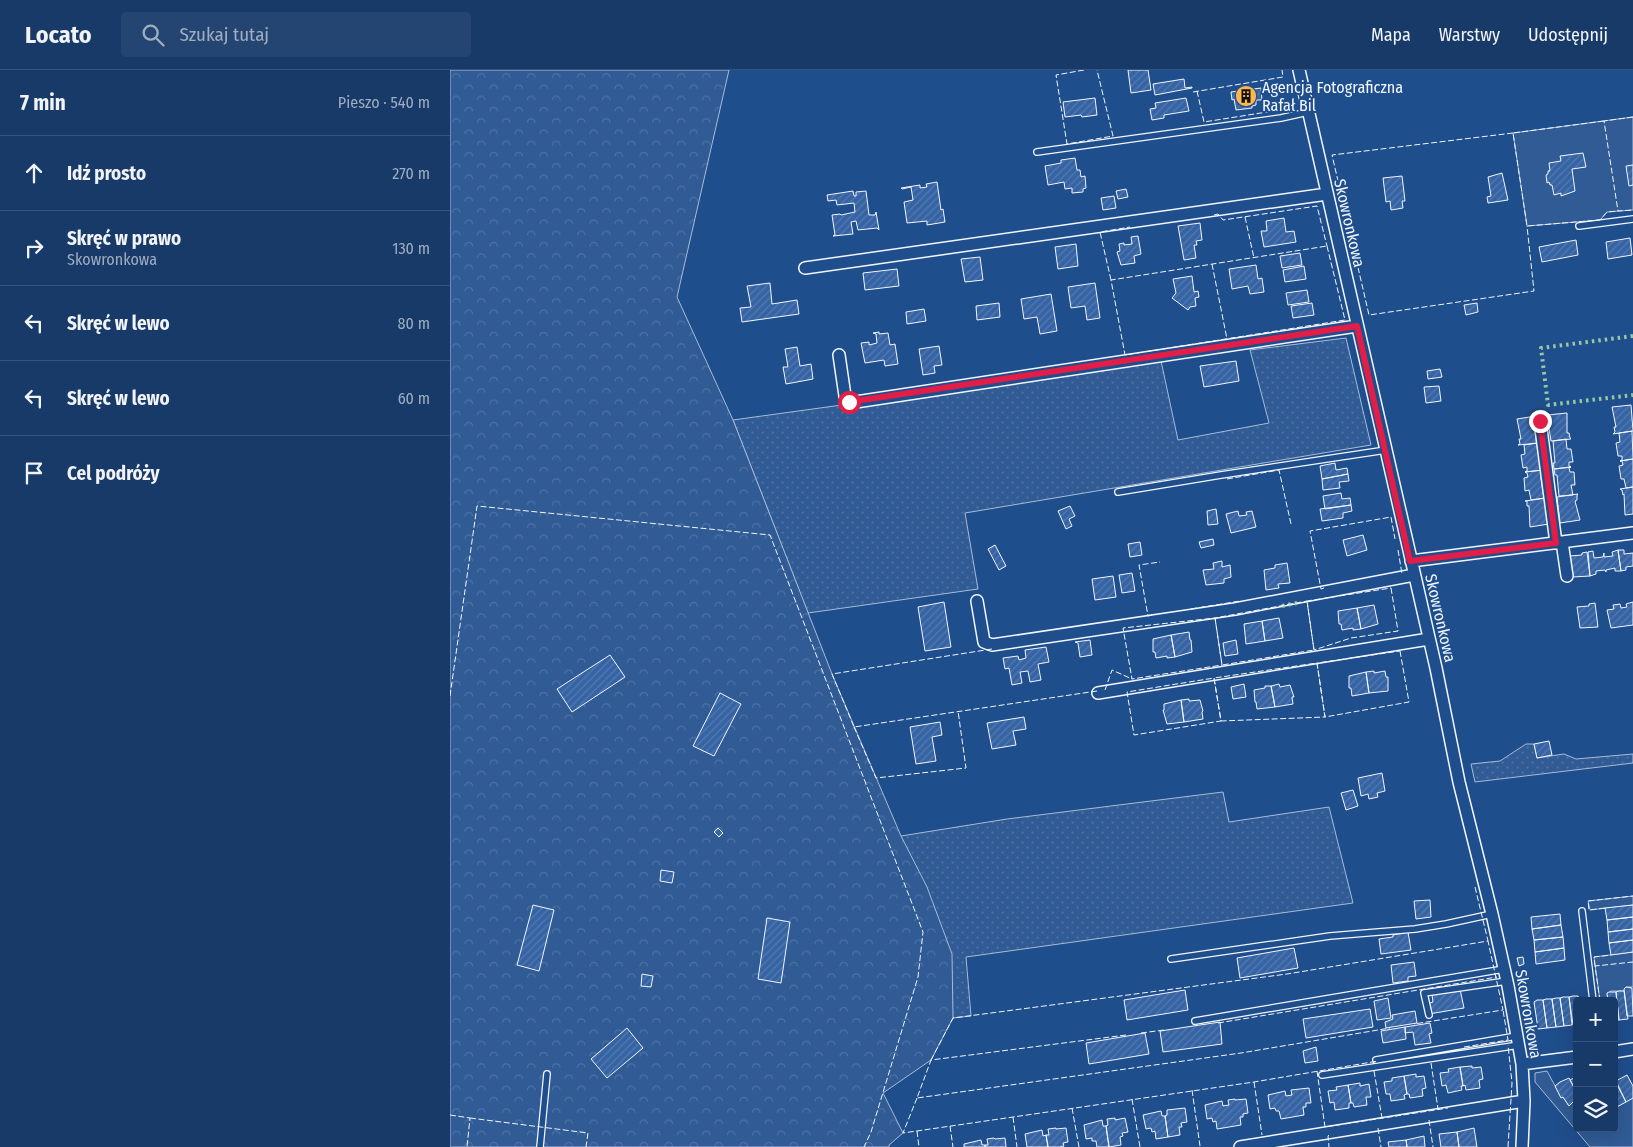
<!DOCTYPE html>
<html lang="pl">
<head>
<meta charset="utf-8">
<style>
	:root { --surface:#173a69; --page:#244571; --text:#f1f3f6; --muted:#9eadc0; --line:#36547d }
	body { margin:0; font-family:"Fira Sans Condensed",sans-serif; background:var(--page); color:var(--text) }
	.controls { position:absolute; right:15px; bottom:15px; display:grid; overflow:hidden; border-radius:5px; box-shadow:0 5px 20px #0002 }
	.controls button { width:45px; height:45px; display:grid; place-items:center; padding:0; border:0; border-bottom:1px solid var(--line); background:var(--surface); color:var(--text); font:25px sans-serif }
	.stop { position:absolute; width:15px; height:15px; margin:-11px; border:4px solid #e11d48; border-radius:50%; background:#fff }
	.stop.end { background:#e11d48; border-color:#fff; box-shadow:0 1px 5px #0008 }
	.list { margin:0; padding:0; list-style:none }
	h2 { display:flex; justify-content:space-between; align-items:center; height:65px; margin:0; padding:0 20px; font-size:21px }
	h2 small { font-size:16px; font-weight:400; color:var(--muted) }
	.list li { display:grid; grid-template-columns:32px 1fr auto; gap:15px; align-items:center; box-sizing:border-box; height:75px; padding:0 20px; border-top:1px solid var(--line) }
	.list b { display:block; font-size:19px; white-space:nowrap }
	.list p { margin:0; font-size:16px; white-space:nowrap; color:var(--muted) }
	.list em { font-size:16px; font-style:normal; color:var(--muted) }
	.icon { flex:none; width:28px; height:28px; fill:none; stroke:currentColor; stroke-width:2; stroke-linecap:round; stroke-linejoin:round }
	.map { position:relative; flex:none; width:1183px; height:1077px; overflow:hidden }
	header { display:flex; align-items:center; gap:30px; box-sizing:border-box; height:70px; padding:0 25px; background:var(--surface); border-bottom:1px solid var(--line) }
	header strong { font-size:24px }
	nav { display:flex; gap:28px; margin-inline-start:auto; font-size:18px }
	.search { width:350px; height:45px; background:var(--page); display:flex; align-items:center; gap:12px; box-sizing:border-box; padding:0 18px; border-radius:5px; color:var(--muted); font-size:19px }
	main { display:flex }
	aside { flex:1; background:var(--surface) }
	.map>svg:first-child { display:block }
	.grass { fill:url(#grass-dots); stroke:#a8bbd7 }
	.forest { fill:url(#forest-crowns); stroke:#a8bbd7 }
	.garden { fill:#305b95; stroke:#a8bbd7 }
	.building { fill:url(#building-hatch); stroke:#f2f6ff }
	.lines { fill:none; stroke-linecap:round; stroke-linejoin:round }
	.lane-casing { stroke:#f2f6ff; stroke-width:8 }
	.street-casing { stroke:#f2f6ff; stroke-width:14 }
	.lane { stroke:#1f4e8c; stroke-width:5.5 }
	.street { stroke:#1f4e8c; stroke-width:11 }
	.hedge { stroke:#97c8a6; stroke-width:4; stroke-dasharray:2.5 4; stroke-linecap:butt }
	.fence { stroke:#f2f6ff; stroke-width:1; stroke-dasharray:6 2.5; stroke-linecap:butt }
	.route { stroke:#e11d48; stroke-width:6 }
	.labels { text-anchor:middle; stroke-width:4; stroke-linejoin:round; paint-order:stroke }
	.poi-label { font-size:16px; fill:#f2f6ff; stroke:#1f4e8c; text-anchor:start }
	.street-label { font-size:16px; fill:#f2f6ff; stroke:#1f4e8c }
</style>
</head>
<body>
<header>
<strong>Locato</strong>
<div class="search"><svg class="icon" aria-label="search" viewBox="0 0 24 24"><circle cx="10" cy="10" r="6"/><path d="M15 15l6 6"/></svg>Szukaj tutaj</div>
<nav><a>Mapa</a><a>Warstwy</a><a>Udostępnij</a></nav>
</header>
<main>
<aside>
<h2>7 min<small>Pieszo · 540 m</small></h2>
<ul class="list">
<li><svg class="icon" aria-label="ahead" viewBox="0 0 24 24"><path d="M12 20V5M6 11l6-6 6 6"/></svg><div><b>Idź prosto</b></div><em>270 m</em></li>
<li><svg class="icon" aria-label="right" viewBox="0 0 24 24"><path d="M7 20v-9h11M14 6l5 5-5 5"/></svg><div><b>Skręć w prawo</b><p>Skowronkowa</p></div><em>130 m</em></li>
<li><svg class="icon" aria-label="left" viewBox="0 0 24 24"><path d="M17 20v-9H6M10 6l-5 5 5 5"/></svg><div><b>Skręć w lewo</b></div><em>80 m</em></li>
<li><svg class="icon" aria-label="left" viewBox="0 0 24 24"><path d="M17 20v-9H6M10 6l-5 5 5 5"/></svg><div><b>Skręć w lewo</b></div><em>60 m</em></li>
<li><svg class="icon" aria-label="arrive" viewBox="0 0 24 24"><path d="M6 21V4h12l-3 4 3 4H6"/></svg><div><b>Cel podróży</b></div></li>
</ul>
</aside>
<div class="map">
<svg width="1183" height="1077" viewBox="0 0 1183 1077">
	<defs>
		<pattern id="grass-dots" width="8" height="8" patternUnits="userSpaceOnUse" patternTransform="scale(1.25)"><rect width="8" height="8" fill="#305b95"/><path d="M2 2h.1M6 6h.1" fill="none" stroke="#4e73a5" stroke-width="1.8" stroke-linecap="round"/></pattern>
		<pattern id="forest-crowns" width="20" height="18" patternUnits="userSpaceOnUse" patternTransform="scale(1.25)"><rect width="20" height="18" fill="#305b95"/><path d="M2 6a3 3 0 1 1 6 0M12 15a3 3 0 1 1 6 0" fill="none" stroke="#4e73a5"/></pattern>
		<pattern id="building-hatch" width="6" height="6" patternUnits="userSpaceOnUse" patternTransform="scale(1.25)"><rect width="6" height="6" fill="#3563a3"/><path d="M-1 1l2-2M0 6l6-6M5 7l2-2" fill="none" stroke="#537ab1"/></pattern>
	</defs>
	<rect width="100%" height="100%" fill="#1f4e8c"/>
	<!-- grass -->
	<path class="grass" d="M896,268L921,375L515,443L528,519L358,543L283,350L711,291L728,370L819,353L800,280Z
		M1076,674H1084L1087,688L1114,684L1126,689L1183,684V693L1025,712L1021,694L1050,691Z
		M773,722L779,752L879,737L903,833L516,887L521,946L503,948L451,766L557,749Z"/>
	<!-- forest -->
	<path class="forest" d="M0,0H279L227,227L283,350L382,604L451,766L477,817L502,884L503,948L481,990L433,1023L453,1063L439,1075V1077H0Z"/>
	<!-- garden -->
	<path class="garden" d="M1183,47V140L1157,142L1150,150L1077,156L1063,63Z
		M1183,826V835L1140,840L1138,831Z
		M1183,882V917H1176L1174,921H1161L1157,924L1158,931H1150L1144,887Z
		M1097,1001L1111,1027H1113L1119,1036L1127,1028V1058H1164V1038L1183,1028V1077H1140L1085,1012V1003Z"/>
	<!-- building -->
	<path class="building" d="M678,0H698L701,20L681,23Z
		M734,9L735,18L742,17V18L705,25L703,14Z
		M811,18L812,30H806V35L802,36V38L786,40L784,29L782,30L781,22Z
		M645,28L647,45L632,47L631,45L615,47L613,32Z
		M736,28L739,41L714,45V48L702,50L700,39L706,38L705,33Z
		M1133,83L1136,97L1122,99L1125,121L1111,126V123L1104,125L1102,115H1100L1099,112L1097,113L1096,105L1098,104V101H1100L1099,93L1111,91L1110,86Z
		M625,88L627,100H630L631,107L635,106L636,118L633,119V122L622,123V118L615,119L614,112L598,115L595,96L611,93V90Z
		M1183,95V115L1179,116L1176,96Z
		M1052,103L1058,130L1038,133L1037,127L1041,126L1038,107Z
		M952,106L955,131H952L953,138L941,140L940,131L936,132L933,108Z
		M487,112L491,140L493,139L495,152L477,155V151L457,153L454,132L463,130L461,117L452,119L451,118L470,115V118L477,117L476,114Z
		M676,119L678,127L668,129L666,121Z
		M403,121L404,126H406V122L416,121L419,145H425L426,142L429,160L427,158L408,160L406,151L401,152L403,164L383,166L385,165L382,145L390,144L391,145L405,142L404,133L387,135L386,130L378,131L377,125Z
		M664,126L666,138L653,140L651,128Z
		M834,148L836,162L844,161L846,172L814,177L811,161H817L816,151Z
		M750,153L752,170L746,171L747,175H744L746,188L734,190L728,156Z
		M688,166L691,184L684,186L685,193L671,195L667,182L670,181L669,174L674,173V175L682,174L681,167Z
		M1180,168L1182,185L1158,189L1156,172Z
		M1126,170L1128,185L1092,192L1089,177Z
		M626,174L628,196L608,199L605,177Z
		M850,183L852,195L832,198L830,186Z
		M530,187L533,210L515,212L511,189Z
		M806,195L808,209L812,208L814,222L800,224L798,216L782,219L779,199Z
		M854,196L856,209L835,212L833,200Z
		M447,199L449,216L415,220L413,203Z
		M742,206L744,222L748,221L749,227L745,228L746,236L740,237L738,240L722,228L726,223L723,209Z
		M320,213L322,234L347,230L349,244L292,252L290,238L301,237L297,216Z
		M645,213L650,248L637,250L635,236L621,238L618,217Z
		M857,220L859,232L838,235L836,223Z
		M601,224L607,261L590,264L587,247L574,249L571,229Z
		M549,233L550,247L527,250L526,236Z
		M862,233L864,245L843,248L841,236Z
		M1027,233L1028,242L1016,245L1014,235Z
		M474,239L476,251L457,254L456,242Z
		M429,262V264L438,263L440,275L445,274L448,294L435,296L434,290L415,293L411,273L419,272V275L427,273L426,264L423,263Z
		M489,276L492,295L484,296L485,303L473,305L469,279Z
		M347,277L350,296L361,294L363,309L336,314L333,297H338L335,279Z
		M786,291L789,311L754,317L750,296Z
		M990,299L992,307L978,309L977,301Z
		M989,316L991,331L976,333L974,317Z
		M1181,335L1183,361L1163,364L1165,362L1164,357H1166L1162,337Z
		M1117,343V363H1119L1120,368L1121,369L1101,371L1097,345Z
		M1086,346L1089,373L1068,375L1070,374L1069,369H1071L1067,349Z
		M1182,361L1183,389L1170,391L1172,390V386H1168L1166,373L1170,372L1169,363Z
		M1116,369L1117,379H1121L1123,392H1119V396L1121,397L1104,399L1103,393H1105L1103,371Z
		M1087,373L1090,394H1092L1093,400L1075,402L1077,401V397L1073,398L1071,385L1075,384L1074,375Z
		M1183,389V417L1176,418L1174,409H1171L1169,396L1173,395L1172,391H1170Z
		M885,393L886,400L897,398L898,404L872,409L870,396Z
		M1121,397L1119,398L1120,402H1124L1125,415H1121L1123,425L1109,426L1107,405H1105L1104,399Z
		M1093,400V406L1091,407L1094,428L1081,430L1079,420L1075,421L1074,408L1078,407L1077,403L1075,402Z
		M898,404L899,411L889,412L890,418L873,420L872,409Z
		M1183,417V444L1175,445L1174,424L1173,425L1172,420L1170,419Z
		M891,423L892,429L900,428L901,435L875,439L873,426Z
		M1128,424L1127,425V430L1125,431L1130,450L1110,453L1107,427Z
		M1096,428L1099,454L1080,457L1079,436H1077V431H1075Z
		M901,435L902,441L893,443V448L872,451L870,439Z
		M620,436L625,446L619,449L622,456L616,459L608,441Z
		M766,439L768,454L758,455L757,441Z
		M788,441L789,446L797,445L796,442L802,441L806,457L781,463L776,444Z
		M913,465L917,480L897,486L893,470Z
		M763,469L764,475L751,478L749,472Z
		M690,472L692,485L680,487L678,474Z
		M545,475L556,496L549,500L538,479Z
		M1168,480L1171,501H1165V498L1156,500V502L1155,500L1146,501V504L1140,506L1138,482L1143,481L1144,488L1153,487L1154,483V487L1163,486L1162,482Z
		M1168,480H1174V484L1183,483V496L1176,497V500L1171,501Z
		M1137,482L1140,506L1122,507L1120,486L1132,485V483Z
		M772,491V497L780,495L781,507L774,509V513L756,515L753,500L764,499L763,493Z
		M837,493L840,513L828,514L829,518L816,520L814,500L825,498V495Z
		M682,503L685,521L672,523L669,505Z
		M663,506L666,527L645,530L642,509Z
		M494,532L501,577L475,581L468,537Z
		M1183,532V555L1161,558L1157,540L1164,539L1163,535L1170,534L1171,538L1177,537L1176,534Z
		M1145,533L1148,557L1130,558L1127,537L1139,536V534Z
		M924,535L928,554L911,559L907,538Z
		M907,538L911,559L903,560V558L892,560L891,554H889L888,541Z
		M829,548L833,568L815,571L812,551Z
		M812,551L815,571L796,574L794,554Z
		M739,562L740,570H741L742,582L725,587L721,565Z
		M721,565L725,587L717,588V586L706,588L705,582H703V569Z
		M640,570L642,585L630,587L628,573L625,572Z
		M786,570L788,584L775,586L773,573Z
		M596,577L599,592L588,594L591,610L580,612L578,601L570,602L572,613L562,615L559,598L555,599L553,588L568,586L569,590L576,588L575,580Z
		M160,585L175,607L122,642L107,619Z
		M924,601V603L935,601L936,607H938V621L919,623L916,602Z
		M916,602L919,623L902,626L901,618H899V606Z
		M794,614L796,627L783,629L781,617Z
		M829,614L830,617L840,615L844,627H842L843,634L825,637L821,616Z
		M815,616H821L825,637L807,639L806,632H805L804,620L815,618Z
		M270,623L291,634L264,686L243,676Z
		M739,629V631L750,630L753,641L752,642L753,649L734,652L731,630Z
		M731,630L734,652L717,654L713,640H714V634Z
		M574,647L576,659L563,661L566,675L542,679L537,653Z
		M490,652L492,665L482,667L486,691L466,694L460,657Z
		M1099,671L1102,685L1087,688L1084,674Z
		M932,703L935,721L927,723L928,727L919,729L918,724L911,726L908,708Z
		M903,720L908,736L896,740L891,723Z
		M268,758L273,763L269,767L264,762Z
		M211,800L224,802L222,813L210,811Z
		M980,830L981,847L966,849L964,831Z
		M83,835L104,840L89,901L67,895Z
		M1183,835V847L1157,850L1155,838Z
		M1110,844L1111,855L1082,859L1081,847Z
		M1183,847V859L1158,862L1157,850Z
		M317,848L340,852L331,913L308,909Z
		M1111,855L1113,867L1084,870L1082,859Z
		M1183,859V870L1159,873L1158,862Z
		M958,862L961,880L931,884L929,869L943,867V865Z
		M1113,867L1114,878L1085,882L1084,870Z
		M1183,870V882L1161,885L1159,873Z
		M844,878L848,898L790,908L787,888Z
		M1114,878L1115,890L1086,894L1085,882Z
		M1073,887L1074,894L1069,896L1067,888Z
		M964,892L966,906L958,907V911L943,913L941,895Z
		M192,904L203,906L201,917L191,916Z
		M1176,917L1182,918L1183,946H1177L1174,919Z
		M1010,919L1014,938L979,944L977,934L983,932L982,925Z
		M735,920L738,940L677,950L674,930Z
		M1169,921H1174L1178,949L1169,950L1166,922Z
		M1159,922H1166L1169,950H1164V931H1158L1157,923Z
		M1123,926H1128L1129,931H1127V954L1123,955L1119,927Z
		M1113,927H1119L1122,955L1114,956L1110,928Z
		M938,928L941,948L927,950L924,931Z
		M1106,928H1110L1114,956L1106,957L1102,929Z
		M1096,929H1102L1106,957L1097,958L1093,930Z
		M1087,930H1093L1097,958L1088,959L1084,932Z
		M920,939L923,957L856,968L853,949Z
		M965,941L967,953L936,958L935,952L943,949L942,945Z
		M770,952L772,974L713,982L710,961Z
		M980,953L982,963L979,964L981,973L965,975L963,962L955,963V957Z
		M955,957L956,969L933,973L931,961Z
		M177,958L193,978L157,1008L141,989Z
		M695,963L699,984L639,994L636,973Z
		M866,977L868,991L855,993L853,981Z
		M1022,996V998L1031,997L1033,1009L1029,1010L1030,1018L1016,1020L1015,1015L1013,1016L1010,997Z
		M1010,997L1013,1016H1011L1012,1020L998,1023L996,1015L992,1016L990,1003L999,1002L998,999Z
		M966,1004V1007L974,1006L976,1018L972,1019L973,1026L960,1028L959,1024H957L954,1006Z
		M1177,1005L1183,1016V1028L1176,1032L1166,1011Z
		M954,1006L957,1024L954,1025L955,1029L941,1031L940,1024H936L934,1012L942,1011V1008Z
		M1126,1007L1127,1009V1023L1120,1010Z
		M1119,1008L1127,1023V1028L1119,1036L1113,1027L1111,1028L1105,1016L1110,1012Z
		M1164,1009L1176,1032L1165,1038L1164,1037Z
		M910,1013V1016L919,1014L921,1027H916L917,1035L904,1037L903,1033H901L898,1015Z
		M898,1015L901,1033H899V1038L885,1040L884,1032L880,1033L878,1021L887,1020L886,1017Z
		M859,1018L861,1033H856V1037H853L854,1045L831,1049L829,1041H826L825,1038L820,1039L818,1025L835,1021L836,1026L842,1025L841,1020Z
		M785,1029V1030L796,1029L798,1043L793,1044V1047H790L791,1055L767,1059L766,1051L763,1052L762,1048L757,1049L755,1035L772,1031L773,1036L779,1035L778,1030Z
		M735,1038L737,1052L731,1053L732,1057H729L730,1065L718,1067L715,1046L717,1045V1040Z
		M711,1041L712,1046H715L718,1067L706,1069L705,1061L702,1062L701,1058L696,1059L693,1045Z
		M665,1048V1050L675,1048L678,1062L672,1063L673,1066L670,1067L671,1075L659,1077L656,1056L658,1055L657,1049Z
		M652,1050L653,1056H656L659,1077H647L646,1071H642V1068L636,1069L634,1055Z
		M606,1058V1059L616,1058L618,1072L613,1073L614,1076L610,1077H598L596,1065H599L598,1059Z
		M1024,1058L1027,1077H1009L1007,1062Z
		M592,1060L593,1066L596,1065L598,1077H577L575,1064Z
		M1007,1062L1009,1077H991L989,1064Z
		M974,1066L975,1077H957L956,1070Z
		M544,1068L545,1069L555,1068L556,1077H535V1075H538L537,1069Z
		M531,1070L532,1075H535V1077H514V1074Z
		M956,1070L957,1077H939L938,1072Z"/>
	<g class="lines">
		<!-- lane casing -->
		<g class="lane-casing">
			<path id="lane" d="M587,82L831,48L858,42
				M1129,156L1183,149
				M668,422L771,405L936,380
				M1132,841L1143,931
				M721,889L880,866L965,859L996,854L1042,844
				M979,945L974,923L1057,911
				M745,951L1054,899
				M926,990L1067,966
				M872,1005L1069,975
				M90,1077L97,1004"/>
		</g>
		<!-- street casing -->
		<g class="street-casing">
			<path id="street" d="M849,0L986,598L1009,712L1042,844L1058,916L1072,994L1074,1031L1072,1077
				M355,198L877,124
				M389,285L395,326L399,333L907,256
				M1090,351L1106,473
				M1112,472L1117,506
				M961,491L1183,463
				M527,531L534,572L542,575L785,539L964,505
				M648,623L979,569
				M1164,982L1183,979
				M1072,994L1127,987
				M790,1077L1074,1031"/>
		</g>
		<!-- lane -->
		<use href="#lane" class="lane"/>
		<!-- street -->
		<use href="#street" class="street"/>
		<!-- hedge -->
		<path class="hedge" d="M1183,266L1091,278L1098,335L1183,325
			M832,536L847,533"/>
		<!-- fence -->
		<path class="fence" d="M634,0L606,5L617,74L663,66L647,0
			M747,21L754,52L836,39L839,36
			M743,22L833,7L832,0
			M1183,47L1154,51L1168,141L1183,140
			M1154,51L1063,63L1077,156L1150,150L1157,142L1168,141
			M1063,63L882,85L919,245L1084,221L1077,156
			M764,145L768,144L773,150L867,136L877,176
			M795,147L804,188
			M877,176L895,250L675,285L661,210Z
			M762,194L777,269
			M661,210L650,162L680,157
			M777,409L829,400L841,454
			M948,480L952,504
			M874,518L871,519L860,461L941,447L945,469
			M941,518L948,561L901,568L864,580L857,531Z
			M857,531L864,580L772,595L765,548Z
			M741,539L790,531
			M702,545L698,546L689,495L710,492
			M765,548L772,595L682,609L673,558Z
			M542,579L382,604L404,657L647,621
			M950,581L959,632L875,647L867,593Z
			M867,593L875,647L771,651L764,608Z
			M764,608L771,651L684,665L677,622Z
			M655,620L662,600L682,609
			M0,626L27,436L320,465L473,862L468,907L421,1062L414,1077
			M404,657L426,708L516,698L508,641
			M1025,817L1038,871
			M1155,838L1139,840L1138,831L1183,826
			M1145,896L1144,887L1161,885
			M1150,931L1145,896L1183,892
			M768,953L1047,907
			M691,963L714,960
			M676,965L481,990L467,1028L791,983L940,958
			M1014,977L1058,970L1053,940
			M481,990L503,948L837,904L1038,871L1053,940L964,954
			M981,993L988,1039
			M867,1001L875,1057L998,1038
			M924,1001L932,1048
			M804,1012L812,1065
			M742,1020L750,1076
			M467,1028L453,1063L804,1012L928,991
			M682,1029L690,1077
			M622,1038L629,1077
			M0,1045L20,1048L17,1077
			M563,1047L567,1077
			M20,1048L138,1063L136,1077
			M979,1050L983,1077
			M500,1056L503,1077
			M928,1058L931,1077
			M467,1061L469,1077
			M879,1065L878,1066L879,1077
			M1058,1077L1062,1013L1058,975"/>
	</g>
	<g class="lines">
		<!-- route -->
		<path class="route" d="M399,332L907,256L960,491L1106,473L1090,351"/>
	</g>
	<!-- icons -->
	<defs>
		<g id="building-disc" transform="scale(1.125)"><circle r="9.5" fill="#ffb74d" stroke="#1f4e8c"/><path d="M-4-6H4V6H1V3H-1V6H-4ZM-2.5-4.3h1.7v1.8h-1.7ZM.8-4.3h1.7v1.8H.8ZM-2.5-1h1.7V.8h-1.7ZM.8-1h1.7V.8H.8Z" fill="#111"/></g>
	</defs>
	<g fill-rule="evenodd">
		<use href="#building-disc" x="796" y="26"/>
	</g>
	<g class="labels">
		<!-- poi labels -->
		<g class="poi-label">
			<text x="812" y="23">Agencja Fotograficzna<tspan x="812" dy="18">Rafał Bil</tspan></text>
		</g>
		<!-- street labels -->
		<g class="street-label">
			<text transform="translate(900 153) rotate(77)" y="6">Skowronkowa</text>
			<text transform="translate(991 548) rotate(77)" y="6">Skowronkowa</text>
			<text transform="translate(1079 944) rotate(80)" y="6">Skowronkowa</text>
		</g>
	</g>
</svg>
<div class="controls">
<button>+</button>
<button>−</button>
<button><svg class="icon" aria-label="layers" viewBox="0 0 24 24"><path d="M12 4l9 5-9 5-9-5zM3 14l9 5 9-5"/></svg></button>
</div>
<div class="stop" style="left:399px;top:332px"></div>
<div class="stop end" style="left:1090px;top:351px"></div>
</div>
</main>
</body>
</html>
